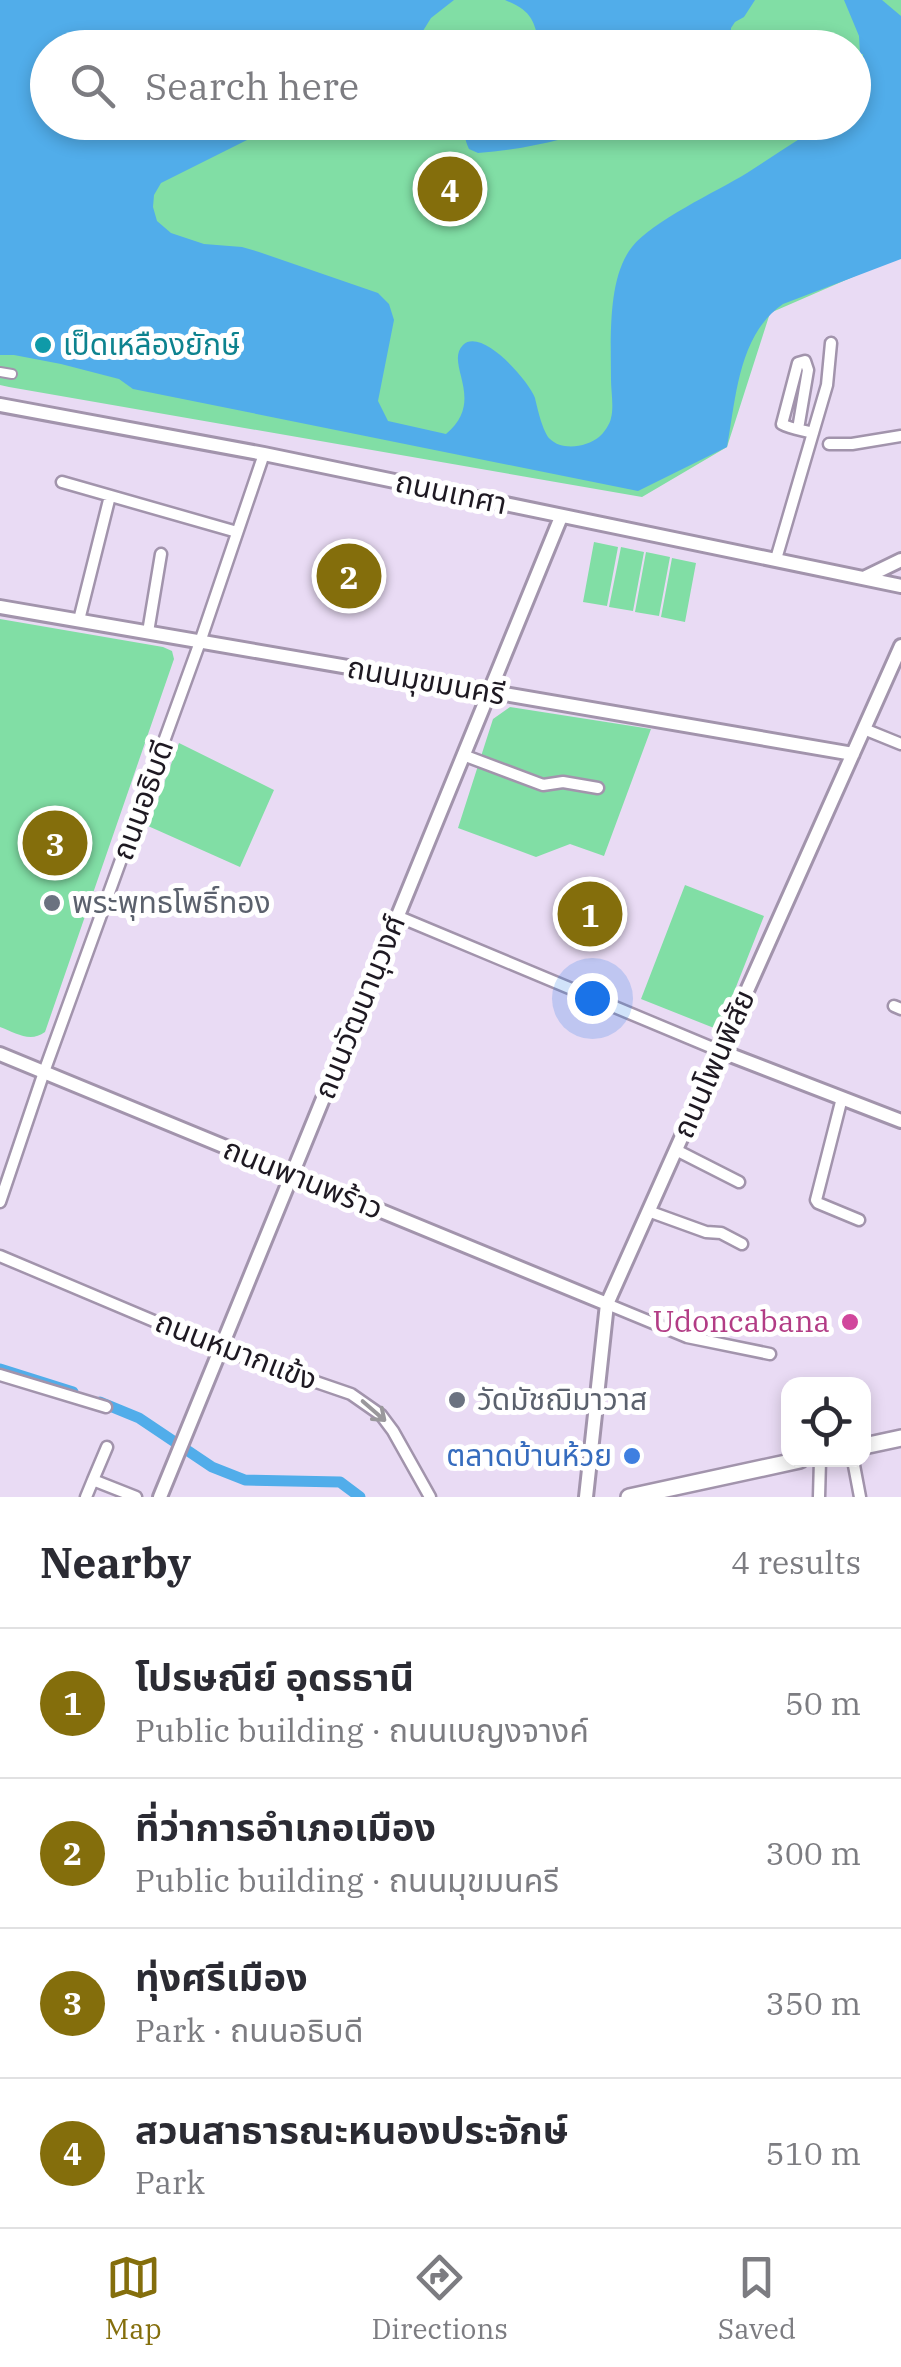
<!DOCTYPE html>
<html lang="en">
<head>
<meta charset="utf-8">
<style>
	:root { --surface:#fff; --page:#f7f7f7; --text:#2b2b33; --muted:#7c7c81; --line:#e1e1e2; --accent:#846e0c }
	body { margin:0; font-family:"IBM Plex Serif","Noto Sans Thai",serif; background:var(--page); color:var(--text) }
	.controls { position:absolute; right:30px; bottom:30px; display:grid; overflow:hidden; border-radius:20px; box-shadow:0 5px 15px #0003 }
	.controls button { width:90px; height:90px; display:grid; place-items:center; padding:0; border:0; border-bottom:2px solid var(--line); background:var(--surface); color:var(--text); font:50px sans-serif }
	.you { position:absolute; left:592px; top:998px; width:35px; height:35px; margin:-25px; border:8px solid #fff; border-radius:50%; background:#1a73e8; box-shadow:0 0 0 15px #1a73e833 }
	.badge { display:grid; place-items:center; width:65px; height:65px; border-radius:50%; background:var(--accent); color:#fff; font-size:32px; font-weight:700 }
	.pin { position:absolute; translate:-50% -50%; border:5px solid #fff; box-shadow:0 2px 10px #0006 }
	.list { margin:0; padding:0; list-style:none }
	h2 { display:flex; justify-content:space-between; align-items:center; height:130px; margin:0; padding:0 40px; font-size:42px }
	h2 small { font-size:32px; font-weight:400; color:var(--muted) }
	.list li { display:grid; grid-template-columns:65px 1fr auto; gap:30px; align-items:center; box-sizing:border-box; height:150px; padding:0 40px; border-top:2px solid var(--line) }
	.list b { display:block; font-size:38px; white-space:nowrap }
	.list p { margin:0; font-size:32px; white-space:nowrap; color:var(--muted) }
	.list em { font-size:32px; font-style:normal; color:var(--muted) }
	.icon { flex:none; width:55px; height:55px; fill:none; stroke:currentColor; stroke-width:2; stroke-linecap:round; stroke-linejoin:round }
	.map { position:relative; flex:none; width:901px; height:1497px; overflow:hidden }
	.search { position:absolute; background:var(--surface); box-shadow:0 5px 15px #0003; left:30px; right:30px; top:30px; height:110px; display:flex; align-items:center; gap:25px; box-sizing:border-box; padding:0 35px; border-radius:55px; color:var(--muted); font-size:38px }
	.sheet { height:730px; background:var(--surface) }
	nav { display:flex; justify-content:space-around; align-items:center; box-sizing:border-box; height:140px; border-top:2px solid var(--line); background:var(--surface); font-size:28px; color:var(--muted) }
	nav a { display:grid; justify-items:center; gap:5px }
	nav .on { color:var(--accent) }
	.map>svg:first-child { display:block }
	.green { fill:#81dea5; fill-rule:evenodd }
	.water { fill:#51adea }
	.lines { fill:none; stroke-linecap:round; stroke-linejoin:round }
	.canal { stroke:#51adea; stroke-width:11 }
	.pedestrian-casing { stroke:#a294ac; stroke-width:12 }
	.minor-casing { stroke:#a294ac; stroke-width:15 }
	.tertiary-casing { stroke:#a294ac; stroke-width:18 }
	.primary-casing { stroke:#a294ac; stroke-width:20 }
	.pedestrian { stroke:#fff; stroke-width:8 }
	.minor { stroke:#fff; stroke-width:10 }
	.tertiary { stroke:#fff; stroke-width:12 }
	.primary { stroke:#fff; stroke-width:15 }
	.oneway { stroke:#9a989c }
	.culture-dot { fill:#0f9aa8; stroke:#fff; stroke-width:4 }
	.worship-dot { fill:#6b7280; stroke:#fff; stroke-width:4 }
	.hotel-dot { fill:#d1479c; stroke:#fff; stroke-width:4 }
	.shop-dot { fill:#3f7fe0; stroke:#fff; stroke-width:4 }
	.labels { text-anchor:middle; stroke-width:10; stroke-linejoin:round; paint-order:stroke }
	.culture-label { font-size:30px; fill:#0d838f; stroke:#fff; text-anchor:start }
	.street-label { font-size:30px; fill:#1e1922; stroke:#fff }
	.worship-label { font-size:30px; fill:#5b616d; stroke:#fff; text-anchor:start }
	.hotel-label { font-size:30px; fill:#b23c85; stroke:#fff; text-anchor:end }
	.shop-label { font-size:30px; fill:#366cbe; stroke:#fff; text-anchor:end }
</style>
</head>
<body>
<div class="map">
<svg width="901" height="1497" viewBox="0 0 901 1497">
	<rect width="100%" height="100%" fill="#e9dbf4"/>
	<!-- green -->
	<path class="green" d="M0,0H901V256L770,313L727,447L642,497L9,387L0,385ZM48,48H854V122H48Z
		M594,542L618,547L607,606L583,602Z
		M621,547L644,552L633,611L609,607Z
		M646,552L670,557L659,616L635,612Z
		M672,558L696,563L685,622L661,617Z
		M0,619L163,647L172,651L174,659L45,1032C30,1043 16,1033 0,1027Z
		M510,707L651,729L604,856L570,844L536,857L458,828L493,719Z
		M179,743L274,790L240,867L148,826Z
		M685,885L764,916L719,1030L641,999Z"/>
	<!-- water -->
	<path class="water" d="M0,0H454L431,18L413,47L48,48V122L281,123L161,183L154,195L153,207L157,221L171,233L204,244L242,247L259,252L378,293L389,304L394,320L378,401L388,421L446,434C487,400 444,364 463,345C482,327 529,381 535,398C537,407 543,433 550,439C562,451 587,447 599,437C604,433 610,424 611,418C614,407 611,391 611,380C611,341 607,278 632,247C652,221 716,192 747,173C766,161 785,148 804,136C810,132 817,125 823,123C831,120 845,122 854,122V89L863,62V54H860L859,36L844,0H882L901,16V259L783,304C738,335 736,399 727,447L638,491L133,389L119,379L61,364L14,355H0Z
		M505,0H755L744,17L735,22L731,28L730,47L541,48C533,19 533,12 505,0Z
		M471,123V122L616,123C572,138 523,150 478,153L469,149C464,138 463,132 471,123Z"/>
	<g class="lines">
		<!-- canal -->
		<path class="canal" d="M0,1369L73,1392
			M100,1402L139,1418L212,1467L245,1480L340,1482L360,1497"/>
		<!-- pedestrian casing -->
		<g class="pedestrian-casing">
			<path id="pedestrian" d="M0,372L12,374"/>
		</g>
		<!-- minor casing -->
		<g class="minor-casing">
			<path id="minor" d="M798,429L808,370L805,361L798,363L782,424C791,429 803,430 813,433
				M829,444H852L901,436
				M62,482L237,532
				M776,559L827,385L831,343
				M79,620L110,496
				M148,632L161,554
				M864,729L901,744
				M463,755L543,785L563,782L598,788
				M397,916L720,1051
				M894,1006L901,1009
				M842,1098L816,1200L818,1203L859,1220
				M676,1150L739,1182
				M0,1202L44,1072L200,642L264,454
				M648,1211L706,1232L721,1233L742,1244
				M0,1256L220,1349L351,1394L381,1415L393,1431L430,1497
				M607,1304L687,1337L770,1354
				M0,1375L106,1407
				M853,1460L860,1497
				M93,1480L107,1447
				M86,1497L93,1480L136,1497
				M819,1497L820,1460"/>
		</g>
		<!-- tertiary casing -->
		<g class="tertiary-casing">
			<path id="tertiary" d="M0,405L264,454L901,586
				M866,577L901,560
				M0,607L853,754
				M720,1051L901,1121
				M0,1054L607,1304
				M160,1497L561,517
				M586,1497L607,1304L901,646"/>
		</g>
		<!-- primary casing -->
		<g class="primary-casing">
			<path id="primary" d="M864,1446L901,1438
				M629,1497L800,1460"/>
		</g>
		<!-- pedestrian -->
		<use href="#pedestrian" class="pedestrian"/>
		<!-- minor -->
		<use href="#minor" class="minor"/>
		<!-- tertiary -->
		<use href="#tertiary" class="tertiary"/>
		<!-- primary -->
		<use href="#primary" class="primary"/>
	</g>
	<!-- one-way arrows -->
	<defs><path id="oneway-shaft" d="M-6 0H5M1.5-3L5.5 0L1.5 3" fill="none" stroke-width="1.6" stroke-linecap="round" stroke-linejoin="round" transform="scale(2.5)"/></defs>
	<use class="oneway" href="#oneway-shaft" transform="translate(374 1411) rotate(41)"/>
	<!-- markers -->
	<circle class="culture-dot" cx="43" cy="345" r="10"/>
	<g class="worship-dot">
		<circle cx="52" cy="903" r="10"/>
		<circle cx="457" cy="1400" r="10"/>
	</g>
	<circle class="hotel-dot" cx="850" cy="1322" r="10"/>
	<circle class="shop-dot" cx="632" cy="1456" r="10"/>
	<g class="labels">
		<!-- culture labels -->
		<g class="culture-label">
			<text x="63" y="355">เป็ดเหลืองยักษ์</text>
		</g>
		<!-- street labels -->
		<g class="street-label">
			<text transform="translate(451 493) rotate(12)" y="10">ถนนเทศา</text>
			<text transform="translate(426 681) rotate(10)" y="10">ถนนมุขมนครี</text>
			<text transform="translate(143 800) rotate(-70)" y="10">ถนนอธิบดี</text>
			<text transform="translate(360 1007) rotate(-68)" y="10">ถนนวัฒนานุวงศ์</text>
			<text transform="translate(714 1064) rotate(-66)" y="10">ถนนโพนพิสัย</text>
			<text transform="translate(303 1179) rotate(22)" y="10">ถนนพานพร้าว</text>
			<text transform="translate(236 1351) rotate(21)" y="10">ถนนหมากแข้ง</text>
		</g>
		<!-- worship labels -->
		<g class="worship-label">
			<text x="72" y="913">พระพุทธโพธิ์ทอง</text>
			<text x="477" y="1410">วัดมัชฌิมาวาส</text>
		</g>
		<!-- hotel labels -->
		<g class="hotel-label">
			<text x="830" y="1332">Udoncabana</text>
		</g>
		<!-- shop labels -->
		<g class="shop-label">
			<text x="612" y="1466">ตลาดบ้านห้วย</text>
		</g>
	</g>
</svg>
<div class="controls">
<button><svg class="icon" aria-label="locate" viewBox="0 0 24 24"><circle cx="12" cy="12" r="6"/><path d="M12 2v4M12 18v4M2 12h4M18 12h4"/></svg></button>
</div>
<div class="you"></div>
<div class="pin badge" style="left:590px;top:914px">1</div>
<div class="pin badge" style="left:349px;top:576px">2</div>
<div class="pin badge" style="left:55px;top:843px">3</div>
<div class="pin badge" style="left:450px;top:189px">4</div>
<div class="search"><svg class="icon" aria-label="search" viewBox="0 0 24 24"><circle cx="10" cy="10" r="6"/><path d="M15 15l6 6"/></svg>Search here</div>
</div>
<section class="sheet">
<h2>Nearby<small>4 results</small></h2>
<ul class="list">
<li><span class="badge">1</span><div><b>โปรษณีย์ อุดรธานี</b><p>Public building · ถนนเบญงจางค์</p></div><em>50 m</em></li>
<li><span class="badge">2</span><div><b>ที่ว่าการอำเภอเมือง</b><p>Public building · ถนนมุขมนครี</p></div><em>300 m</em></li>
<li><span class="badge">3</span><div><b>ทุ่งศรีเมือง</b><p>Park · ถนนอธิบดี</p></div><em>350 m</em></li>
<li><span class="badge">4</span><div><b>สวนสาธารณะหนองประจักษ์</b><p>Park</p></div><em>510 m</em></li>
</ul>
</section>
<nav>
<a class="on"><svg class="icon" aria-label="map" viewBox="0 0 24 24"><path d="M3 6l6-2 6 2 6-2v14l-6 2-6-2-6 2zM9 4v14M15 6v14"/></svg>Map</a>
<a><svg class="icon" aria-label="directions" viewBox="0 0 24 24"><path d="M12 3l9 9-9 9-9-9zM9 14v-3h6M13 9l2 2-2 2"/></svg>Directions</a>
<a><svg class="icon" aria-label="saved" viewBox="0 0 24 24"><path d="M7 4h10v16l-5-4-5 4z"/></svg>Saved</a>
</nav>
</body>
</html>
